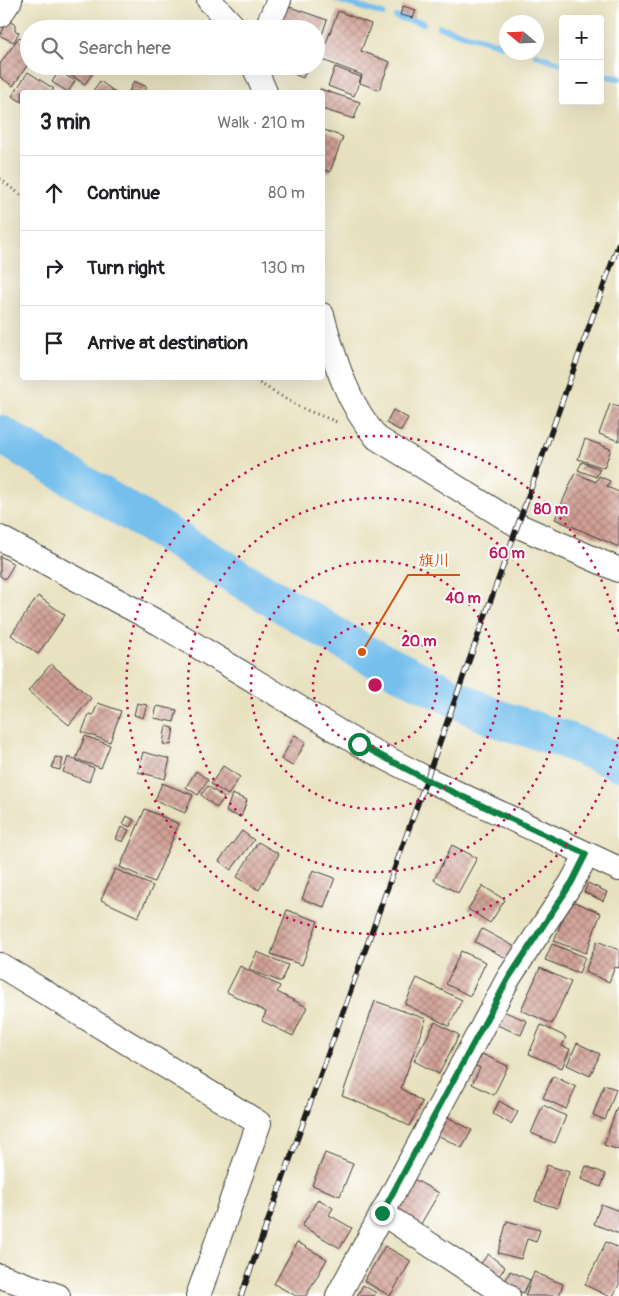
<!DOCTYPE html>
<html lang="en">
<head>
<meta charset="utf-8">
<style>
	:root { --surface:#fff; --page:#f6f6f6; --text:#202124; --muted:#757577; --line:#e0e0e0 }
	body { margin:0; font-family:Pangolin,"Klee One",sans-serif; background:var(--page); color:var(--text) }
	.controls { position:absolute; right:15px; top:15px; display:grid; overflow:hidden; border-radius:5px; box-shadow:0 5px 20px #0002 }
	.controls button { width:45px; height:45px; display:grid; place-items:center; padding:0; border:0; border-bottom:1px solid var(--line); background:var(--surface); color:var(--text); font:25px sans-serif }
	.compass { position:absolute; left:499px; top:15px; width:45px; height:45px; border-radius:50%; background:var(--surface); box-shadow:0 5px 20px #0002; rotate:289deg }
	.stop { position:absolute; width:15px; height:15px; margin:-11px; border:4px solid #0b8043; border-radius:50%; background:#fff }
	.stop.end { background:#0b8043; border-color:#fff; box-shadow:0 1px 5px #0008 }
	.list { margin:0; padding:0; list-style:none }
	h2 { display:flex; justify-content:space-between; align-items:center; height:65px; margin:0; padding:0 20px; font-size:21px }
	h2 small { font-size:16px; font-weight:400; color:var(--muted) }
	.list li { display:grid; grid-template-columns:32px 1fr auto; gap:15px; align-items:center; box-sizing:border-box; height:75px; padding:0 20px; border-top:1px solid var(--line) }
	.list b { display:block; font-size:19px; white-space:nowrap }
	.list em { font-size:16px; font-style:normal; color:var(--muted) }
	.icon { flex:none; width:28px; height:28px; fill:none; stroke:currentColor; stroke-width:2; stroke-linecap:round; stroke-linejoin:round }
	.map { position:relative; flex:none; width:619px; height:1296px; overflow:hidden }
	.search { position:absolute; background:var(--surface); box-shadow:0 5px 20px #0002; left:20px; top:20px; width:305px; height:55px; display:flex; align-items:center; gap:12px; box-sizing:border-box; padding:0 18px; border-radius:28px; color:var(--muted); font-size:19px }
	.panel { position:absolute; background:var(--surface); box-shadow:0 5px 20px #0002; left:20px; top:90px; width:305px; height:290px; border-radius:5px }
	.map>svg:first-child { display:block }
	.lines { fill:none; stroke-linecap:round; stroke-linejoin:round }
	.stream { stroke:#74bfed; stroke-width:6 }
	.river { stroke:#74bfed; stroke-width:38 }
	.building { fill:url(#building-cross-hatch) }
	.minor-casing { stroke:#3b3a34; stroke-width:26 }
	.path { stroke:#3b3a34; stroke-width:3; stroke-dasharray:1 4; stroke-linecap:butt }
	.minor { stroke:#fff; stroke-width:24 }
	.rail-casing { stroke:#1c1c1c; stroke-width:5.5 }
	.rail { stroke:#fff; stroke-width:4; stroke-dasharray:11; stroke-linecap:butt }
	.route { stroke:#0b8043; stroke-width:6 }
	.ring { fill:none; stroke:#c2185b; stroke-width:2.5; stroke-dasharray:2.5 5 }
	.centre { fill:#c2185b; stroke:#fff; stroke-width:2.5 }
	.ring-label { font-size:15px; text-anchor:middle; font-weight:bold; fill:#c2185b; stroke:#fff; stroke-width:4; stroke-linejoin:round; paint-order:stroke }
	.leader { fill:none; stroke:#d4530e; stroke-width:2 }
	.callout-dot { fill:#d4530e; stroke:#fff; stroke-width:2 }
	.callout-label { font-size:16px; text-anchor:middle; font-weight:bold; fill:#d4530e; stroke:#fff; stroke-width:4; stroke-linejoin:round; paint-order:stroke }
</style>
</head>
<body>
<div class="map">
<svg width="619" height="1296" viewBox="0 0 619 1296">
	<defs>
		<pattern id="building-cross-hatch" width="8" height="8" patternUnits="userSpaceOnUse" patternTransform="scale(1.25)"><rect width="8" height="8" fill="#d1a095"/><path d="M0 0l8 8M0 8l8-8" fill="none" stroke="#a98279"/></pattern>
	</defs>
	<rect width="100%" height="100%" fill="#fff"/>
	<filter id="ink" filterUnits="userSpaceOnUse"><feTurbulence type="fractalNoise" baseFrequency=".02" numOctaves="2"/><feDisplacementMap in="SourceGraphic" scale="10" xChannelSelector="R" yChannelSelector="G"/><feConvolveMatrix kernelMatrix="1 2 1 2 8 2 1 2 1" color-interpolation-filters="sRGB"/></filter>
	<filter id="wash" filterUnits="userSpaceOnUse"><feTurbulence type="fractalNoise" baseFrequency=".0096" numOctaves="4" result="noise"/><feDisplacementMap in="SourceGraphic" scale="20" xChannelSelector="R" yChannelSelector="G"/><feGaussianBlur stdDeviation="1.12" result="paint"/><feColorMatrix in="noise" values="0 0 0 0 0 0 0 0 0 0 0 0 0 0 0 0 0 1.4 0 .05"/><feComposite in="paint" operator="in"/></filter>
	<g filter="url(#wash)">
		<rect width="100%" height="100%" fill="#e8e1bf"/>
		<g class="lines">
			<!-- stream -->
			<path class="stream" d="M337,0L383,14
				M396,17L423,23
				M439,27L506,46
				M536,55L563,64
				M600,75L619,78"/>
			<!-- river -->
			<path class="river" d="M0,434L362,652L493,717L562,739L619,762"/>
		</g>
		<g id="blocks">
			<!-- building -->
			<path class="building" d="M284,5L327,20L317,50L316,29H275Z
				M403,6L416,10L413,18L400,15Z
				M338,11L371,24L361,51L390,62L379,90L360,83L362,75L320,59Z
				M7,21L15,24V31L19,32L14,42L0,36Z
				M19,37L29,44V63L13,86L0,77V64Z
				M71,66H89L95,70L85,84L67,73Z
				M275,66H308L303,78Z
				M335,67L361,77L354,96L328,86Z
				M59,71L75,81L68,92L52,82Z
				M28,72L54,89L51,92H22V102L12,96Z
				M100,81L111,89L115,92H92Z
				M134,81L147,87L144,92L129,91Z
				M320,89L360,102L354,119L322,109V92H319Z
				M322,129L343,137L330,172L322,169Z
				M610,404L619,407V441L599,434Z
				M393,410L408,418L401,431L386,423Z
				M585,439L611,449L604,468L578,459Z
				M582,462L600,469L596,477L578,470Z
				M575,473L596,482L599,476L610,481L607,487L619,492V547L555,519Z
				M0,556L14,564L5,579L0,576Z
				M38,596L65,615L38,654L11,635Z
				M51,664L91,698L69,725L28,691Z
				M98,703L121,711L110,742L82,732L89,714L93,715Z
				M137,703L147,705L143,718L134,715Z
				M157,706L177,710L174,722L154,718Z
				M166,726L174,728L171,745L163,744Z
				M295,735L306,742L292,766L281,759Z
				M85,736L110,745L101,768L76,759Z
				M143,752L170,759L165,779L138,772Z
				M55,757L63,759L60,770L52,768Z
				M68,757L94,768L89,782L63,772Z
				M223,766L240,777L228,795L211,784Z
				M196,771L208,780L198,795L186,787Z
				M162,783L193,795L185,813L155,800Z
				M208,786L224,798L217,808L201,795Z
				M232,794L247,800L241,817L226,812Z
				M145,809L179,824L154,882L120,867Z
				M127,816L134,820L130,827L123,824Z
				M121,827L129,830L123,842L116,839Z
				M242,831L254,840L231,870L219,861Z
				M258,842L279,854L259,890L237,877Z
				M452,845L477,858L458,893L434,880Z
				M115,869L153,886L138,917L101,900Z
				M313,870L335,878L324,907L302,899Z
				M588,883L607,892L603,901L584,892Z
				M483,886L505,900L490,923L468,909Z
				M570,900L601,913L586,953L554,941Z
				M287,910L318,921L302,965L271,954Z
				M482,929L517,948L510,960L475,942Z
				M597,941L619,950V968L615,967L609,982L585,972Z
				M552,944L585,957L579,973L545,960Z
				M461,951L486,962L470,996L446,984Z
				M257,952L288,965L281,982L249,969Z
				M240,966L280,986L277,992L307,1007L293,1036L262,1021L266,1012L227,992Z
				M540,968L571,982L552,1024L521,1010Z
				M417,978L462,1000L449,1026L405,1004Z
				M375,1001L426,1019L401,1088L422,1102L409,1126L387,1114L342,1096Z
				M503,1011L527,1021L521,1035L497,1025Z
				M435,1022L459,1035L439,1074L414,1061Z
				M541,1025L566,1037L562,1046L570,1049L562,1068L529,1054Z
				M577,1043L600,1054L590,1076L567,1065Z
				M480,1053L508,1066L494,1095L472,1084L480,1068L474,1065Z
				M553,1076L576,1087L566,1109L543,1098Z
				M604,1085L616,1089L605,1120L593,1115Z
				M499,1101L518,1112L511,1124L493,1114Z
				M543,1105L566,1116L555,1143L531,1133Z
				M617,1107H619V1150L604,1145Z
				M440,1113L472,1130L462,1148L430,1131Z
				M325,1153L353,1164L340,1196L312,1185Z
				M547,1165L569,1172L557,1208L535,1201Z
				M586,1166L606,1174L601,1187L581,1179Z
				M410,1177L439,1193L419,1227L391,1210Z
				M318,1199L333,1208L329,1215L352,1228L340,1248L302,1226Z
				M601,1204L619,1211V1234L594,1224Z
				M507,1221L540,1230L536,1242L527,1239L521,1259L498,1253Z
				M297,1242L327,1259L306,1296H296L274,1284Z
				M606,1242L619,1248V1285L613,1296H608L585,1285Z
				M385,1246L411,1261L390,1296L364,1281Z
				M488,1254L505,1267L497,1279L479,1266Z
				M510,1271L530,1280L523,1293L504,1284Z
				M534,1272L563,1284L559,1296H525Z
				M363,1285L376,1293L374,1296H357Z"/>
		</g>
	</g>
	<g filter="url(#ink)">
		<use href="#blocks" fill-opacity="0" stroke="#3b3a34" stroke-width="1"/>
		<g class="lines">
			<!-- minor casing -->
			<g class="minor-casing">
				<path id="minor" d="M209,0L236,29
					M0,15L10,0
					M266,29L279,0
					M254,66L265,92
					M322,315C334,359 347,403 377,438L519,526L619,570
					M0,538L159,623L359,744L427,779L619,869
					M0,965L259,1123L198,1296
					M382,1213L508,1296
					M0,1276L58,1296
					M338,1296L508,979L572,882L587,854"/>
			</g>
			<!-- path -->
			<path class="path" d="M0,179L22,196
				M251,378L301,408L340,423"/>
			<!-- minor -->
			<use href="#minor" class="minor"/>
			<!-- rail casing -->
			<g class="rail-casing">
				<path id="rail" d="M241,1296L619,243"/>
			</g>
			<!-- rail -->
			<use href="#rail" class="rail"/>
		</g>
	</g>
	<g class="lines" filter="url(#ink)">
		<!-- route -->
		<path class="route" d="M359,744L427,780L586,854L572,882L508,979L382,1213"/>
	</g>
	<!-- distance rings -->
	<g class="ring">
		<circle cx="375" cy="685" r="62"/>
		<circle cx="375" cy="685" r="124"/>
		<circle cx="375" cy="685" r="187"/>
		<path d="M619 737A249 249 0 1 1 619 633"/>
	</g>
	<circle cx="375" cy="685" r="8" class="centre"/>
	<g class="ring-label">
		<text x="551" y="514">80 m</text>
		<text x="507" y="558">60 m</text>
		<text x="463" y="603">40 m</text>
		<text x="419" y="646">20 m</text>
	</g>
	<!-- callouts -->
	<path class="leader" d="M362 652L408 575H460"/>
	<circle class="callout-dot" cx="362" cy="652" r="5"/>
	<g class="callout-label">
		<text x="434" y="566">旗川</text>
	</g>
</svg>
<div class="controls">
<button>+</button>
<button>−</button>
</div>
<svg class="compass" viewBox="-18 -18 36 36"><path d="M0-13l5 13h-10z" fill="#e53935"/><path d="M0 13l5-13h-10z" fill="#757577"/></svg>
<div class="stop" style="left:359px;top:744px"></div>
<div class="stop end" style="left:382px;top:1213px"></div>
<div class="search"><svg class="icon" aria-label="search" viewBox="0 0 24 24"><circle cx="10" cy="10" r="6"/><path d="M15 15l6 6"/></svg>Search here</div>
<section class="panel">
<h2>3 min<small>Walk · 210 m</small></h2>
<ul class="list">
<li><svg class="icon" aria-label="ahead" viewBox="0 0 24 24"><path d="M12 20V5M6 11l6-6 6 6"/></svg><div><b>Continue</b></div><em>80 m</em></li>
<li><svg class="icon" aria-label="right" viewBox="0 0 24 24"><path d="M7 20v-9h11M14 6l5 5-5 5"/></svg><div><b>Turn right</b></div><em>130 m</em></li>
<li><svg class="icon" aria-label="arrive" viewBox="0 0 24 24"><path d="M6 21V4h12l-3 4 3 4H6"/></svg><div><b>Arrive at destination</b></div></li>
</ul>
</section>
</div>
</body>
</html>
